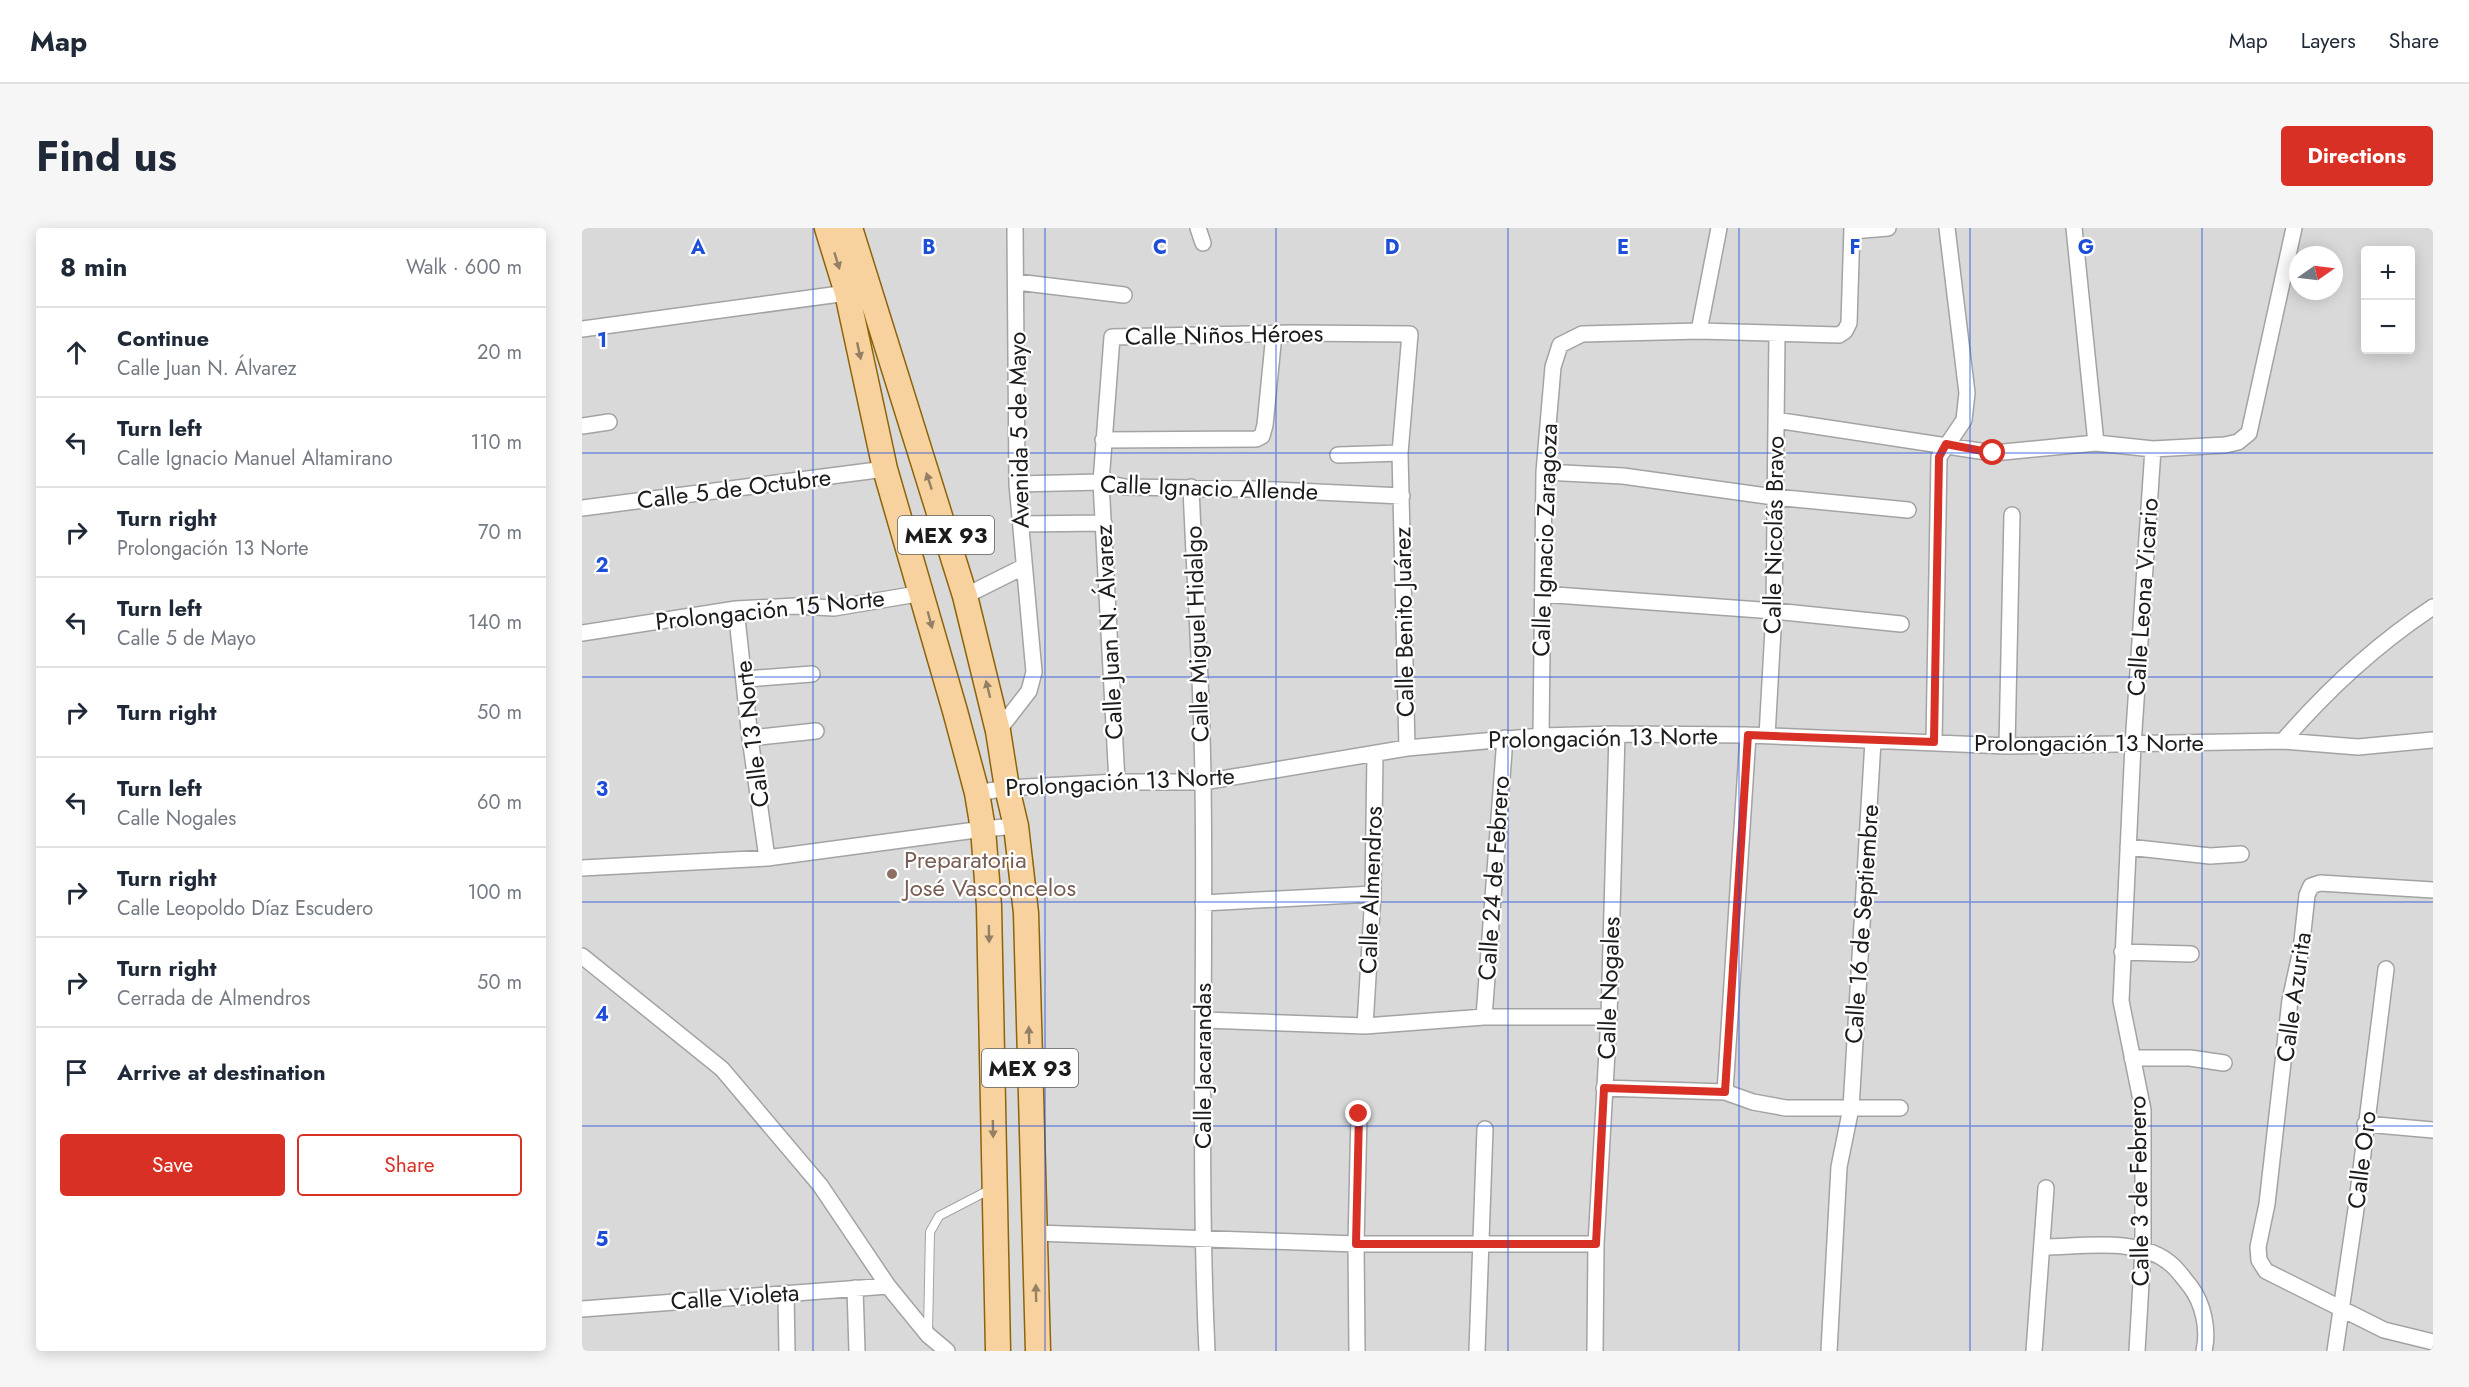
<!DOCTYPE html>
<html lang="en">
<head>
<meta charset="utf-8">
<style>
	:root { --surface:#fff; --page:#f6f6f7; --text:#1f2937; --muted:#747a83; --line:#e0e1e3; --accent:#d93025 }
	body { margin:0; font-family:Jost,sans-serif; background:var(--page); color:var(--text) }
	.controls { position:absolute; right:18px; top:18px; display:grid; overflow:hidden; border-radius:6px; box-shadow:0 3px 15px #0003 }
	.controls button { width:54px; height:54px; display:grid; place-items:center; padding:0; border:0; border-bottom:2px solid var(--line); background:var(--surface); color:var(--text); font:30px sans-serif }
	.compass { position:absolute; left:1707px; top:18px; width:54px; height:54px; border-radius:50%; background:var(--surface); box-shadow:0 3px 15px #0003; rotate:76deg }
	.stop { position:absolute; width:18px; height:18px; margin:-14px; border:4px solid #d93025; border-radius:50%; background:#fff }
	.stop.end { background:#d93025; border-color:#fff; box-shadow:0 2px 6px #0008 }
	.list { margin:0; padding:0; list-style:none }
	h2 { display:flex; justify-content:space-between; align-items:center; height:78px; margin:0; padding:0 24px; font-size:26px }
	h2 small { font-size:20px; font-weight:400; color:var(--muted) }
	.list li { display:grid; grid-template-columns:39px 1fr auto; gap:18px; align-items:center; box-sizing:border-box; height:90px; padding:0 24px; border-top:2px solid var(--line) }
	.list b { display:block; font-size:22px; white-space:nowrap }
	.list p { margin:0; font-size:20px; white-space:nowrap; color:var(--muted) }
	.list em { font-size:20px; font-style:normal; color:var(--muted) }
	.actions { display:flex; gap:12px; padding:18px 24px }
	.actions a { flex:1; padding:14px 0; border:2px solid var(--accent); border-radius:6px; text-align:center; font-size:21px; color:var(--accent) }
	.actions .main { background:var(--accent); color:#fff }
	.icon { flex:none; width:33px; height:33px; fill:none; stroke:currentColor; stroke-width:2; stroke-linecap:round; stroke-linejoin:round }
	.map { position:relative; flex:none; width:1851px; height:1123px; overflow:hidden; border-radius:6px }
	header { display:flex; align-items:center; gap:36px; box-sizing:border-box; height:84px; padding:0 30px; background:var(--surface); border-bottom:2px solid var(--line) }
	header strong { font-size:28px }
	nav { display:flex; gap:33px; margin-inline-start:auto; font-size:21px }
	.intro { display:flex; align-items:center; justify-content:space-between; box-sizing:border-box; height:144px; padding:0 36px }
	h1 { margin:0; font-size:42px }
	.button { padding:15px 27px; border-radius:6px; background:var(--accent); color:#fff; font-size:21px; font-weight:700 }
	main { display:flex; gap:36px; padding:0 36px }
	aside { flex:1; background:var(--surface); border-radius:6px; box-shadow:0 3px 15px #0003 }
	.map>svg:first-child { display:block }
	.residential { fill:#dad9d9; fill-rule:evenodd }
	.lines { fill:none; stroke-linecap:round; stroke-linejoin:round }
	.lane-casing { stroke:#a3a3a3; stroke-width:10 }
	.street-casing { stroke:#a3a3a3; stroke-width:18 }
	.primary-casing { stroke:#8d6408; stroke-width:27 }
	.lane { stroke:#fff; stroke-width:8 }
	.street { stroke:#fff; stroke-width:15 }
	.primary { stroke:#f7d29e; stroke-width:24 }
	.oneway { fill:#948064 }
	.route { stroke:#d93025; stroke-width:8 }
	.grid { fill:none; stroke:#1d4ed8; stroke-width:1.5; stroke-opacity:0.55 }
	.education-dot { fill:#8d6e63; stroke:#fff; stroke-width:2 }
	.labels { text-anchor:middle; stroke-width:4.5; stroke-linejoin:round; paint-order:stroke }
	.shield { fill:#fff; stroke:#606060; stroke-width:1.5 }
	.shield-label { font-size:22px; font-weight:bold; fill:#1c1c1c }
	.street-label { font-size:24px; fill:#1c1c1c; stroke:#fff }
	.education-label { font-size:24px; fill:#785e54; stroke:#fff; text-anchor:start }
	.grid-label { font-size:20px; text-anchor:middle; font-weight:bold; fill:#1d4ed8; stroke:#fff; stroke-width:4.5; stroke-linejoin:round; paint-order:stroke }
</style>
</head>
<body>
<header>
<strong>Map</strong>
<nav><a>Map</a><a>Layers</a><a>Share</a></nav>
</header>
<div class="intro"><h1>Find us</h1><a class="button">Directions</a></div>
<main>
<aside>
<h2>8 min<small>Walk · 600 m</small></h2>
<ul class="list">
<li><svg class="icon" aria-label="ahead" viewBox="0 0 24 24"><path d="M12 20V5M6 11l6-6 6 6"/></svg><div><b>Continue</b><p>Calle Juan N. Álvarez</p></div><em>20 m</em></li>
<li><svg class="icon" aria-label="left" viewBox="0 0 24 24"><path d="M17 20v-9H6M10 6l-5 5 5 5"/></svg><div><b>Turn left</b><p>Calle Ignacio Manuel Altamirano</p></div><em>110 m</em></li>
<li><svg class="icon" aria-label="right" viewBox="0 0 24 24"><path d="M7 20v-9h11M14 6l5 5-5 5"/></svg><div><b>Turn right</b><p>Prolongación 13 Norte</p></div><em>70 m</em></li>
<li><svg class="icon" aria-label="left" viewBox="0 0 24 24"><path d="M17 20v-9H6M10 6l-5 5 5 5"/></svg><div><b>Turn left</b><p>Calle 5 de Mayo</p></div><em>140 m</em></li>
<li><svg class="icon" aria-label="right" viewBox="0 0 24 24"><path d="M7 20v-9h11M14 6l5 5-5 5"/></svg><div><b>Turn right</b></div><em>50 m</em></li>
<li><svg class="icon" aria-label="left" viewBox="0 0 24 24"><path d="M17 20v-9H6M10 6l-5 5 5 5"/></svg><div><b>Turn left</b><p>Calle Nogales</p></div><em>60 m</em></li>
<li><svg class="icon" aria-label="right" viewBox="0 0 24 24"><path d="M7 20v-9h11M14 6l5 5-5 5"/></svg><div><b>Turn right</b><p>Calle Leopoldo Díaz Escudero</p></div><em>100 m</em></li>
<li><svg class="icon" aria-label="right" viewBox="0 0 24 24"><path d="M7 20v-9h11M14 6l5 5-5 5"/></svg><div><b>Turn right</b><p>Cerrada de Almendros</p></div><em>50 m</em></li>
<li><svg class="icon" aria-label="arrive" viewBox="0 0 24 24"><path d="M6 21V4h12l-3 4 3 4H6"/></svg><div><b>Arrive at destination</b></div></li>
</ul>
<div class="actions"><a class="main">Save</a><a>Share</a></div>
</aside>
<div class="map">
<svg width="1851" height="1123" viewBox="0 0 1851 1123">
	<rect width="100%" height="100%" fill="#edeae3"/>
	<!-- residential -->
	<path class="residential" d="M0,0H1851V1123H0ZM1784,22H1828V122H1784ZM1716,27H1752V63H1716Z"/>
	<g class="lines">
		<!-- lane casing -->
		<g class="lane-casing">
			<path id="lane" d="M346,1104L348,1004L357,988L409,961"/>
		</g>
		<!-- street casing -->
		<g class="street-casing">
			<path id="street" d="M616,0L621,15
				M1492,0L1514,215
				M1270,3L1306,0
				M435,54L542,67
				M0,101L265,65
				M1117,103L1137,0
				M1194,192L1411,225L1514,215L1571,221L1643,217L1656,214L1667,205L1712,0
				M0,198L27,194
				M521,212L674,211L680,208L683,197L692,106
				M756,227L818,225
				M962,244L1041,248L1192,269L1326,282
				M435,256L519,254L543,259L671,261L820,268
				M609,259C613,358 620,456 621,555C624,744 616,934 625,1123
				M0,280L303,241
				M439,296L522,295
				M960,366L1192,383L1319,396
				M383,368L441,339
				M154,381L168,510L185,630
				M0,405L154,381L214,378L252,380L341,365
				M164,451L230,446
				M416,503L447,463L452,444L435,256L433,0
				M959,508L962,244L971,139L978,117L1000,106L1117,103L1257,107L1263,103L1267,95L1270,0
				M1185,508L1192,383L1195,106
				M168,510L234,503
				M1701,513L1776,519L1851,512
				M1352,514L1357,229L1382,192L1385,165L1365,0
				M1425,518L1430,287
				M535,554L519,254L530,109L710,105L828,106L818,225L825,520
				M395,565L425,560L535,554H621L825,520L959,508L1035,506L1166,507L1425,518L1701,513C1745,462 1795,416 1851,379
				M1546,619L1628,628L1659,626
				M0,640L185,630L401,601L434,598
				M1851,662L1738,655L1729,658L1725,667L1719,722L1708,772L1685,976L1676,1019L1677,1032L1684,1043L1802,1102L1851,1114
				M621,675L791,666
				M1540,724L1609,726
				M0,728L140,841L238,957L306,1058L346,1107L365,1123
				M902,789L923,510
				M623,792L783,798L902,789H1027
				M783,798L791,666L793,526
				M1550,830H1608L1642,835
				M1022,860L1143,864L1171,874L1204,880H1318
				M1143,864L1166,507
				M1783,896L1851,902
				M453,1005L774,1016H1014
				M1461,1019C1501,1019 1559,1008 1590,1037C1597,1043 1602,1051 1608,1058C1621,1075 1627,1101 1622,1123
				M273,1060L275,1123
				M204,1065L205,1123
				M0,1081L306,1058
				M775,1123L774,1016L777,886
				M895,1123L903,901
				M1013,1123L1014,1016L1027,789L1035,506
				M1247,1123L1257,939L1269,880L1291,513
				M1452,1123L1464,960
				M1555,1123L1561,1021V882L1539,773L1551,517L1571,221
				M1753,1123L1774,981L1804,741"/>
		</g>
		<!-- primary casing -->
		<g class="primary-casing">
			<path id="primary" d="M245,0L265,65L303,241L373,483L395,565L401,601L407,678L416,1123
				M268,0L383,368L416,503L425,560L434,598L444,685L456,1123"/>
		</g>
		<!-- lane -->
		<use href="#lane" class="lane"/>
		<!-- street -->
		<use href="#street" class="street"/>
		<!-- primary -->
		<use href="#primary" class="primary"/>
	</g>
	<!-- one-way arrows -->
	<defs><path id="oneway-solid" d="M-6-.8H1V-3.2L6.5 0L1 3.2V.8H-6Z" transform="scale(1.5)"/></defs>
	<g class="oneway">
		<use href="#oneway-solid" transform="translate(255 33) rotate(73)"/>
		<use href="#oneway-solid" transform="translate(277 123) rotate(78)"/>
		<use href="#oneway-solid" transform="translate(347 253) rotate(-108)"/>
		<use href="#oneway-solid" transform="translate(348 392) rotate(75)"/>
		<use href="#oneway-solid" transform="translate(406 461) rotate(-104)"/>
		<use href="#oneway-solid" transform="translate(407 706) rotate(89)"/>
		<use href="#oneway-solid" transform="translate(447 807) rotate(-92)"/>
		<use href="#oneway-solid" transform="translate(411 901) rotate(89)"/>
		<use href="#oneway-solid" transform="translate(454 1065) rotate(-91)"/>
	</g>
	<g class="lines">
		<!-- route -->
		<path class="route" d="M777,886L774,1016H1014L1022,860L1143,864L1166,507L1352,514L1357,229L1364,216L1411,225"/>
	</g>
	<!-- grid -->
	<path class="grid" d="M231,0V1123M463,0V1123M694,0V1123M926,0V1123M1157,0V1123M1388,0V1123M1620,0V1123M0,225H1851M0,449H1851M0,674H1851M0,898H1851"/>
	<!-- markers -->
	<circle class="education-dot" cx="310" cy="646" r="6"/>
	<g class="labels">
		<!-- shield labels -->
		<g class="shield">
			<rect x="316" y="288" width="96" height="38" rx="4.5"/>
			<rect x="400" y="821" width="96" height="38" rx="4.5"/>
		</g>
		<g class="shield-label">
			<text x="364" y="315">MEX 93</text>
			<text x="448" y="848">MEX 93</text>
		</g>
		<!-- street labels -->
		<g class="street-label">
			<text transform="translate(642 107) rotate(-1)" y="8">Calle Niños Héroes</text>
			<text transform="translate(437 202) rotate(-91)" y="8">Avenida 5 de Mayo</text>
			<text transform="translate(627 260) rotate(2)" y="8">Calle Ignacio Allende</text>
			<text transform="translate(152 261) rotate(-7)" y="8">Calle 5 de Octubre</text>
			<text transform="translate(1192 307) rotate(-89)" y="8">Calle Nicolás Bravo</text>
			<text transform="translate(963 312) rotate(-88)" y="8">Calle Ignacio Zaragoza</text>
			<text transform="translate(1561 369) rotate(-86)" y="8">Calle Leona Vicario</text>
			<text transform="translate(188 382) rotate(-6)" y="8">Prolongación 15 Norte</text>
			<text transform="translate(822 394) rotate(-91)" y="8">Calle Benito Juárez</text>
			<text transform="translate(527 404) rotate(-93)" y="8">Calle Juan N. Álvarez</text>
			<text transform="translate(615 406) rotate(-92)" y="8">Calle Miguel Hidalgo</text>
			<text transform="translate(170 506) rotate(-97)" y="8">Calle 13 Norte</text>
			<text transform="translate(1021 510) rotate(-1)" y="8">Prolongación 13 Norte</text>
			<text x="1507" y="523">Prolongación 13 Norte</text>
			<text transform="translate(538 554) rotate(-3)" y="8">Prolongación 13 Norte</text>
			<text transform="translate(912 650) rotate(-86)" y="8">Calle 24 de Febrero</text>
			<text transform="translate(789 662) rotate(-88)" y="8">Calle Almendros</text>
			<text transform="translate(1280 696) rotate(-86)" y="8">Calle 16 de Septiembre</text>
			<text transform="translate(1027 760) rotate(-88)" y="8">Calle Nogales</text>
			<text transform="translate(1712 769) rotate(-82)" y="8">Calle Azurita</text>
			<text transform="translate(621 838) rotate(-90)" y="8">Calle Jacarandas</text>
			<text transform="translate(1780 932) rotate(-83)" y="8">Calle Oro</text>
			<text transform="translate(1557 963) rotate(-91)" y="8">Calle 3 de Febrero</text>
			<text transform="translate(153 1069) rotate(-4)" y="8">Calle Violeta</text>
		</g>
		<!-- education labels -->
		<g class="education-label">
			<text x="322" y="640">Preparatoria<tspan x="322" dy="28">José Vasconcelos</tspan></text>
		</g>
	</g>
	<g class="grid-label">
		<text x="116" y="26">A</text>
		<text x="347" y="26">B</text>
		<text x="578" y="26">C</text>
		<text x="810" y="26">D</text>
		<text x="1041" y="26">E</text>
		<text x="1273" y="26">F</text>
		<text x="1504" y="26">G</text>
		<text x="20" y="119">1</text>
		<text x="20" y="344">2</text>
		<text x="20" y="568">3</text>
		<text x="20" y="793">4</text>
		<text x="20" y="1018">5</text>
	</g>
</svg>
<div class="controls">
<button>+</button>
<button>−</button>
</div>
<svg class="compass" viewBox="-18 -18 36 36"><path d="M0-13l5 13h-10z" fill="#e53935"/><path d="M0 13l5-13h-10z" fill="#747a83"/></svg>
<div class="stop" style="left:1411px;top:225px"></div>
<div class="stop end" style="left:777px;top:886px"></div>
</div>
</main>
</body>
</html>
